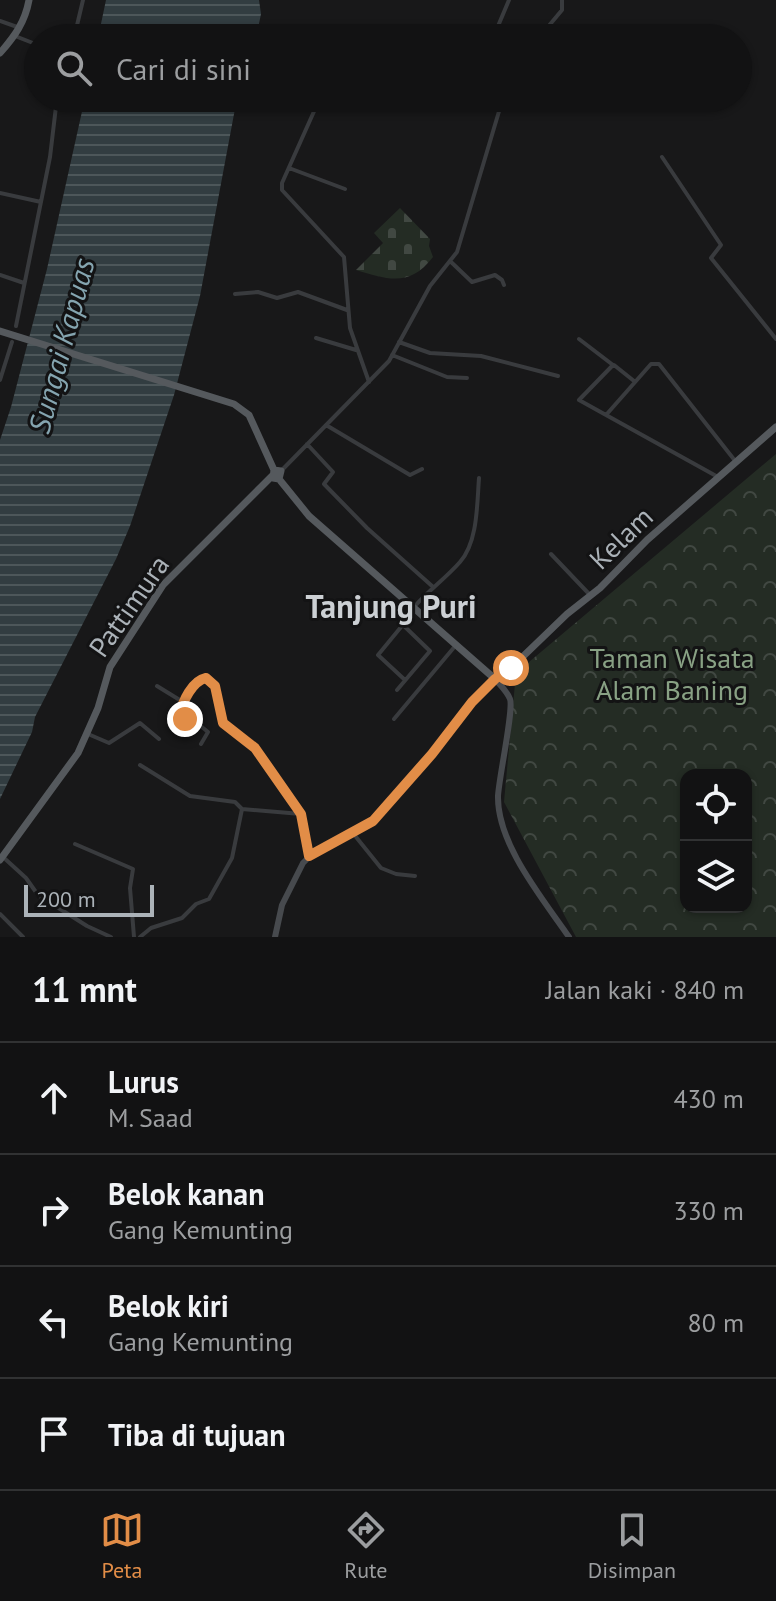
<!DOCTYPE html>
<html lang="id">
<head>
<meta charset="utf-8">
<style>
	:root { --surface:#121213; --page:#1b1b1c; --text:#f1f3f6; --muted:#9c9ea0; --line:#313233; --accent:#e28d47 }
	body { margin:0; font-family:"PT Sans",sans-serif; background:var(--page); color:var(--text) }
	.controls { position:absolute; right:24px; bottom:24px; display:grid; overflow:hidden; border-radius:16px; box-shadow:0 2px 6px #0004 }
	.controls button { width:72px; height:72px; display:grid; place-items:center; padding:0; border:0; border-bottom:2px solid var(--line); background:var(--surface); color:var(--text); font:40px sans-serif }
	.scale { position:absolute; left:24px; bottom:20px; width:130px; box-sizing:border-box; padding-left:8px; border:4px solid #abb2b8; border-top:0; font-size:22px; line-height:28px; white-space:nowrap; color:#abb2b8; -webkit-text-stroke:6px #131314; paint-order:stroke }
	.stop { position:absolute; width:24px; height:24px; margin:-18px; border:6px solid #e28d47; border-radius:50%; background:#fff }
	.stop.end { background:#e28d47; border-color:#fff; box-shadow:0 2px 8px #0008 }
	.list { margin:0; padding:0; list-style:none }
	h2 { display:flex; justify-content:space-between; align-items:center; height:104px; margin:0; padding:0 32px; font-size:34px }
	h2 small { font-size:26px; font-weight:400; color:var(--muted) }
	.list li { display:grid; grid-template-columns:52px 1fr auto; gap:24px; align-items:center; box-sizing:border-box; height:112px; padding:0 32px; border-top:2px solid var(--line) }
	.list b { display:block; font-size:30px; white-space:nowrap }
	.list p { margin:0; font-size:26px; white-space:nowrap; color:var(--muted) }
	.list em { font-size:26px; font-style:normal; color:var(--muted) }
	.icon { flex:none; width:44px; height:44px; fill:none; stroke:currentColor; stroke-width:2; stroke-linecap:round; stroke-linejoin:round }
	.map { position:relative; flex:none; width:776px; height:937px; overflow:hidden }
	.search { position:absolute; background:var(--surface); box-shadow:0 2px 6px #0004; left:24px; right:24px; top:24px; height:88px; display:flex; align-items:center; gap:20px; box-sizing:border-box; padding:0 28px; border-radius:44px; color:var(--muted); font-size:30px }
	.sheet { height:552px; background:var(--surface) }
	nav { display:flex; justify-content:space-around; align-items:center; box-sizing:border-box; height:112px; border-top:2px solid var(--line); background:var(--surface); font-size:22px; color:var(--muted) }
	nav a { display:grid; justify-items:center; gap:4px }
	nav .on { color:var(--accent) }
	.map>svg:first-child { display:block }
	.forest { fill:url(#forest-crowns); fill-rule:evenodd }
	.cemetery { fill:url(#cemetery-stones) }
	.water { fill:url(#water-rules) }
	.lines { fill:none; stroke-linecap:round; stroke-linejoin:round }
	.street { stroke:#393b3e; stroke-width:4 }
	.secondary { stroke:#474a4e; stroke-width:6 }
	.primary { stroke:#55595d; stroke-width:7 }
	.route { stroke:#e28d47; stroke-width:10 }
	.labels { text-anchor:middle; stroke-width:6; stroke-linejoin:round; paint-order:stroke }
	.street-label { font-size:28px; fill:#abb2b8; stroke:#131314 }
	.park-label { font-size:28px; fill:#88a184; stroke:#131314 }
	.water-label { font-size:30px; font-style:italic; fill:#85a5b0; stroke:#131314 }
	.quarter-label { font-size:32px; font-weight:bold; fill:#ccd0d4; stroke:#131314 }
</style>
</head>
<body>
<div class="map">
<svg width="776" height="937" viewBox="0 0 776 937">
	<defs>
		<pattern id="forest-crowns" width="20" height="18" patternUnits="userSpaceOnUse" patternTransform="scale(2)"><rect width="20" height="18" fill="#242c24"/><path d="M2 6a3 3 0 1 1 6 0M12 15a3 3 0 1 1 6 0" fill="none" stroke="#414842"/></pattern>
		<pattern id="cemetery-stones" width="16" height="16" patternUnits="userSpaceOnUse" patternTransform="scale(2)"><rect width="16" height="16" fill="#242c24"/><path d="M2 7V4a2 2 0 0 1 4 0v3zM10 15v-3a2 2 0 0 1 4 0v3z" fill="#414842"/></pattern>
		<pattern id="water-rules" width="6" height="5" patternUnits="userSpaceOnUse" patternTransform="scale(2)"><rect width="6" height="5" fill="#323d41"/><path d="M0 2.5h6" fill="none" stroke="#4d575a"/></pattern>
	</defs>
	<rect width="100%" height="100%" fill="#181819"/>
	<!-- forest -->
	<path class="forest" d="M776,454V937H576L504,802L516,673ZM686,775H746V907H686Z"/>
	<!-- cemetery -->
	<path class="cemetery" d="M400,208L430,239L429,246L433,257C410,287 389,280 356,270L383,243L374,233Z"/>
	<!-- water -->
	<path class="water" d="M106,0H259L261,14L256,38H98Z
		M85,98H237L200,296L174,395L130,526L116,559L35,717L32,732L0,799V440L11,407L47,269Z"/>
	<g class="lines">
		<!-- street -->
		<path class="street" d="M0,21L20,28
			M15,36L38,45
			M74,38L83,0
			M493,38L509,0
			M510,38L521,26L537,35L542,34L562,10V0
			M320,98L282,183V190L344,257L350,328L369,382
			M453,98L501,103
			M662,157L721,245L711,258L776,339
			M289,168L345,189
			M0,193L41,202
			M450,261L472,282L495,275L502,280L504,285
			M0,275L24,283
			M235,294L258,292L277,298L298,292L347,310
			M16,326L50,157L57,98
			M316,338L356,350
			M579,339L613,365L579,400L606,415
			M399,342L430,353L481,356L558,376
			M392,355L447,377L467,378
			M614,365L634,381
			M0,380L12,342
			M326,425L410,475L422,469
			M307,444L333,472L324,484L367,528L432,586
			M281,471L389,361L430,286L457,252L503,98
			M718,477L606,415L651,364H659L736,462
			M551,554L591,596
			M415,606C429,590 446,578 460,562C478,542 477,503 479,478
			M405,680L378,655L415,610
			M157,686L183,702
			M397,690L430,651L403,625
			M394,719L456,645
			M88,734L109,743L140,723L159,739
			M201,744L208,732L197,723L180,714C183,701 192,684 204,678L215,686L223,723L255,748L301,814L309,856
			M140,765L190,796L235,802L242,809L301,814
			M352,832L381,868L396,874L415,876
			M75,844L133,869L130,888L134,937
			M3,857L26,878L38,895L87,926L111,937
			M0,914L23,937
			M140,937L151,928L182,918L196,904L209,899L232,858L242,809"/>
		<!-- secondary -->
		<path class="secondary" d="M275,937L282,905L303,863L315,851L373,821L432,754L465,710L495,679C500,685 507,691 510,699C514,709 499,777 498,796C497,844 543,899 569,937"/>
		<!-- primary -->
		<path class="primary" d="M0,53C15,36 25,22 29,0
			M0,331L234,404L249,415L274,470
			M279,479L281,471L274,470L273,478L279,479L309,516L495,679L511,668L567,614L600,588L647,540L776,427
			M0,860L78,753L98,708L110,667L163,585L272,476"/>
	</g>
	<g class="lines">
		<!-- route -->
		<path class="route" d="M185,719L180,714C183,701 192,681 206,678L215,686L223,723L255,748L301,814L309,856L373,821L432,754L472,702L495,679L511,668"/>
	</g>
	<g class="labels">
		<!-- street labels -->
		<g class="street-label">
			<text transform="translate(621 538) rotate(-44)" y="10">Kelam</text>
			<text transform="translate(129 606) rotate(-55)" y="10">Pattimura</text>
		</g>
		<!-- park labels -->
		<g class="park-label">
			<text x="672" y="668">Taman Wisata<tspan x="672" dy="32">Alam Baning</tspan></text>
		</g>
		<!-- water labels -->
		<g class="water-label">
			<text transform="translate(62 346) rotate(-75)" y="10">Sungai Kapuas</text>
		</g>
		<!-- quarter labels -->
		<g class="quarter-label">
			<text x="391" y="618">Tanjung Puri</text>
		</g>
	</g>
</svg>
<div class="controls">
<button><svg class="icon" aria-label="locate" viewBox="0 0 24 24"><circle cx="12" cy="12" r="6"/><path d="M12 2v4M12 18v4M2 12h4M18 12h4"/></svg></button>
<button><svg class="icon" aria-label="layers" viewBox="0 0 24 24"><path d="M12 4l9 5-9 5-9-5zM3 14l9 5 9-5"/></svg></button>
</div>
<div class="scale">200 m</div>
<div class="stop" style="left:511px;top:668px"></div>
<div class="stop end" style="left:185px;top:719px"></div>
<div class="search"><svg class="icon" aria-label="search" viewBox="0 0 24 24"><circle cx="10" cy="10" r="6"/><path d="M15 15l6 6"/></svg>Cari di sini</div>
</div>
<section class="sheet">
<h2>11 mnt<small>Jalan kaki · 840 m</small></h2>
<ul class="list">
<li><svg class="icon" aria-label="ahead" viewBox="0 0 24 24"><path d="M12 20V5M6 11l6-6 6 6"/></svg><div><b>Lurus</b><p>M. Saad</p></div><em>430 m</em></li>
<li><svg class="icon" aria-label="right" viewBox="0 0 24 24"><path d="M7 20v-9h11M14 6l5 5-5 5"/></svg><div><b>Belok kanan</b><p>Gang Kemunting</p></div><em>330 m</em></li>
<li><svg class="icon" aria-label="left" viewBox="0 0 24 24"><path d="M17 20v-9H6M10 6l-5 5 5 5"/></svg><div><b>Belok kiri</b><p>Gang Kemunting</p></div><em>80 m</em></li>
<li><svg class="icon" aria-label="arrive" viewBox="0 0 24 24"><path d="M6 21V4h12l-3 4 3 4H6"/></svg><div><b>Tiba di tujuan</b></div></li>
</ul>
</section>
<nav>
<a class="on"><svg class="icon" aria-label="map" viewBox="0 0 24 24"><path d="M3 6l6-2 6 2 6-2v14l-6 2-6-2-6 2zM9 4v14M15 6v14"/></svg>Peta</a>
<a><svg class="icon" aria-label="directions" viewBox="0 0 24 24"><path d="M12 3l9 9-9 9-9-9zM9 14v-3h6M13 9l2 2-2 2"/></svg>Rute</a>
<a><svg class="icon" aria-label="saved" viewBox="0 0 24 24"><path d="M7 4h10v16l-5-4-5 4z"/></svg>Disimpan</a>
</nav>
</body>
</html>
